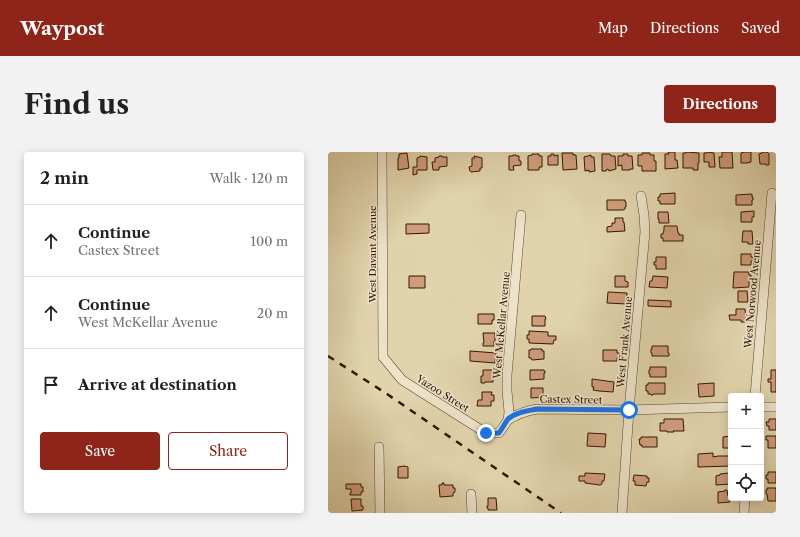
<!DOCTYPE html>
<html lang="en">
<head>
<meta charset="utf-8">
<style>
	:root { --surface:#fff; --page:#f2f2f2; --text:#202124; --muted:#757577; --line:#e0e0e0; --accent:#8f2418 }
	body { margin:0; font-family:"Libre Caslon Text",serif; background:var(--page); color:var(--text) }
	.controls { position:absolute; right:12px; bottom:12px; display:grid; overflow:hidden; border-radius:4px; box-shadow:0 2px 10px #0003 }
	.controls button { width:36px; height:36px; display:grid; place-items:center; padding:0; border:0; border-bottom:1px solid var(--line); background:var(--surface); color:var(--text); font:20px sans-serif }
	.stop { position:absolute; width:12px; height:12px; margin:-9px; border:3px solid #1a73e8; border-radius:50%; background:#fff }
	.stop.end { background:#1a73e8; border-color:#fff; box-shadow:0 1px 4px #0008 }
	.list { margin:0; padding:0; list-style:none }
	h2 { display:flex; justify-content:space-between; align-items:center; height:52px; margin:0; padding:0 16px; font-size:17px }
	h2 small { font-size:13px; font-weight:400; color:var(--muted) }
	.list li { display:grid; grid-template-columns:26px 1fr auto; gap:12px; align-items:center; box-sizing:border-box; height:72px; padding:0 16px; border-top:1px solid var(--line) }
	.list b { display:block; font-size:15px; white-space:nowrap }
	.list p { margin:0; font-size:13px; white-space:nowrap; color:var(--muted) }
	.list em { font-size:13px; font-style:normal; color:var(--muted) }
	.actions { display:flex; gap:8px; padding:12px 16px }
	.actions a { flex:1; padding:9px 0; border:1px solid var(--accent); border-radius:4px; text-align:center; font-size:14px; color:var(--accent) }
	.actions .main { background:var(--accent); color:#fff }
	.icon { flex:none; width:22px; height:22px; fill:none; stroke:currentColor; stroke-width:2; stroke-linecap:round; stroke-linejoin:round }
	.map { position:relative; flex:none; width:448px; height:361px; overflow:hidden; border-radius:4px }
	header { display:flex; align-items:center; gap:24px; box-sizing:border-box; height:56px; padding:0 20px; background:var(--accent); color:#fff }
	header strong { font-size:19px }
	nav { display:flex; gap:22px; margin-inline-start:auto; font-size:14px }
	.intro { display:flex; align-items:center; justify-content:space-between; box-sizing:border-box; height:96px; padding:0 24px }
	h1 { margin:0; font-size:28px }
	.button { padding:10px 18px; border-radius:4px; background:var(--accent); color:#fff; font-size:14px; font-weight:700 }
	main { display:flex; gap:24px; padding:0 24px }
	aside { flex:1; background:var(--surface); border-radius:4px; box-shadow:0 2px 10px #0003 }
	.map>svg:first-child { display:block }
	.building { fill:#d09d7a; stroke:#321604 }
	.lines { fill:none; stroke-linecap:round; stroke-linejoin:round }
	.street-casing { stroke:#5e462e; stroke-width:10 }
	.street { stroke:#ece3c9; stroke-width:9 }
	.rail { stroke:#321604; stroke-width:2.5; stroke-dasharray:7 7; stroke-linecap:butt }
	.route { stroke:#1a73e8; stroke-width:5 }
	.labels { text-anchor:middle; stroke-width:3; stroke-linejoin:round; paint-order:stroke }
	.street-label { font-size:10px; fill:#321604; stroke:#ece3c9 }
</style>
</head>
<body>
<header>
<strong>Waypost</strong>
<nav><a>Map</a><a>Directions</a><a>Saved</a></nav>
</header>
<div class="intro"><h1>Find us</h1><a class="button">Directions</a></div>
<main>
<aside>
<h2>2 min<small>Walk · 120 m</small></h2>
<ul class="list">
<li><svg class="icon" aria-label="ahead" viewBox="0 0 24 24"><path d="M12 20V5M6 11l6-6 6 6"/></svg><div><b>Continue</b><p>Castex Street</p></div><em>100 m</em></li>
<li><svg class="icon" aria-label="ahead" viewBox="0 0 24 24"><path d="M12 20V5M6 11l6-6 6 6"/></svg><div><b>Continue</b><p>West McKellar Avenue</p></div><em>20 m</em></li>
<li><svg class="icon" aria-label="arrive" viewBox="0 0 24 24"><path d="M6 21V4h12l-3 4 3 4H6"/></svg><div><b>Arrive at destination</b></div></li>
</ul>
<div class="actions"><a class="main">Save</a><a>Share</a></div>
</aside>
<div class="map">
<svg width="448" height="361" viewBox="0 0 448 361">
	<rect width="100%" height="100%" fill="#e1d4ac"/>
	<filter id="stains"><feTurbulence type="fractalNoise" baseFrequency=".005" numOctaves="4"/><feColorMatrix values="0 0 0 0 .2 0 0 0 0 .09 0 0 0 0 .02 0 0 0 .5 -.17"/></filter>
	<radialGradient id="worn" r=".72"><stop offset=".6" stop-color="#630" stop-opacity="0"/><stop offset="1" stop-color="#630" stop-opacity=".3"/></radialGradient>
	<!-- building -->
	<path class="building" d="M340,0H347V8H349L350,16L337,17V2H341Z
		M358,0L371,1V11H370V18H365V16H355V1H358Z
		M379,0L386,1L387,15H381V10H376V1H379Z
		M394,0H404L405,16H392L391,5H394Z
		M416,0H423V10L419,11H413V1Z
		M434,0H439L441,2V13H438V12H432L431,2L434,1Z
		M79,1L81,16L70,18V6H71V2Z
		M234,1H245V3H248L249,17L235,18Z
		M314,1H322V3H326V9H328V19H314V14H310V3H314Z
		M204,2H211V4H214V15H211V18H200V4L204,3Z
		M223,2H226V4L230,3V13H220V4H223Z
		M274,2H282L283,4H287L288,17L281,19L280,17L278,18V19H274Z
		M295,2H300V4H304L305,17H302V18H294V13L290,14V4H295Z
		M185,3H188V4H191V9H193V13L185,14L186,18H181V4H185Z
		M263,3V5H266L267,19L261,20V18L257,19L256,5Z
		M92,4L99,5V18H89V22L85,23V15H89V6L92,5Z
		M111,4H114V5H119V14L111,15V18H105L104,10H107V6L111,5Z
		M146,4L154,6V16H152V19L143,20L142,19L141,15L144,14V6H147Z
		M347,41V52H332V49H330V45H332V42Z
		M424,42V45H425V48H424V53H408V43Z
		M279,48H297V50H298V55H297V57L295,58H279Z
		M426,59V65H424V70H413V60Z
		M330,60H340L341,71H331V67H330Z
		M287,66H295V70H296L297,79L279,80V75L284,74V71H287Z
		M78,72H101V81L78,82Z
		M336,74H349L350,81H351V83H355V89H335V86H333V82H335L336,78Z
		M415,79H424L425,92H420V90H414Z
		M413,102H423V105H425V109H423V113H413Z
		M328,105H338V117H328V113H326V110H328Z
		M406,120H421V123H423V128H421V135L405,136Z
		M81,124H97V136H81Z
		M287,124H297V129L300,130V135H287Z
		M325,124L340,125L339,136L321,135L322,129H324Z
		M410,139H419L420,150H410Z
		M280,140L299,141V152L279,151Z
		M320,148L343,149V155L320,154Z
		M408,157H417L418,170H413V168H402L401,163H408Z
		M150,162H166V168H164V172H150Z
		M204,164H217L218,167H217V174H204Z
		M201,179L220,180V184H228V188H226L225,192L201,191V187H199V183H201Z
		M155,181H167V189H166V194H155V191H156Z
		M324,194H340V201H341V204H324V201H323V197H324Z
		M203,197H214V199H216V207L204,208L203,206H201V198H203Z
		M275,198H289V201H291V206H289V209H275Z
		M142,199L168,201L167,211L142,209Z
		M322,215H338V225H322V222H321V218H322Z
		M155,218H169V225H165V230H157V231H153V224H155Z
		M202,218H216V219H217V221H216V227L202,228Z
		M443,218H448V240H443V230H440V227H443Z
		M264,227L286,230L285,240L271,239L265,238L266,235H264Z
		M320,231H337V242H325V243H323V242H320V239H318V233H320Z
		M386,231V244L371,245L370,232Z
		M203,236H215V245L203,246Z
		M154,240H164L163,243H166V249H163V254H149L150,248H154Z
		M336,267H355L356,279H345L346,280H339V279H332V271H336Z
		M441,267H448V278H441V274H439L438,270H441Z
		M260,281L278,282L277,295L259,294Z
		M403,284V296H395V285Z
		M438,284H448V296H440V288H438Z
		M313,285H329V295H314V293H312L311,287H313Z
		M385,301V305L390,304H403V314L370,315V302Z
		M76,314L80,315V326H70V315Z
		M440,320H448V331H440V327H438V323H440Z
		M257,321L277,322L276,329H274V332L272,333L257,331V329H251V324H257Z
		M401,321V326H403V332L388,333V324L392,323V322Z
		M306,323L319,324V326H321V330H319L318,334L307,333V329H305Z
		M114,331H116V333H125V336H127V340L125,341V344L112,345L111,333H114Z
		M18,332H33V335H35V340H33V343H22V341H23V337H18Z
		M439,336H448V349H440L439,342H438V338H439Z
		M397,338H399L400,344H401L402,350L390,351V340L397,339Z
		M160,346H168L169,358H160V356H159V354H160Z
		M23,347H33V354H35V358L24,359Z"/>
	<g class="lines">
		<!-- street casing -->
		<g class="street-casing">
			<path id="street" d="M54,0L55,205L74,228L158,281H171L180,268L181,260L179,239V223L193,63
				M427,244L444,41
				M433,255H448
				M180,268C189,262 198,259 209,257L301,258L403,255
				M51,295L52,361
				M143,342L144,361
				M294,361L301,258L317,80L316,63L313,44
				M416,361L417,346"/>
		</g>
		<!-- street -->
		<use href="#street" class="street"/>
		<!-- rail -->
		<path class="rail" d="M0,204L59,242L233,361"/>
	</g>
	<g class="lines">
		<!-- route -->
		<path class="route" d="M158,281H171C174,277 177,271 180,267C188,260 199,259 209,257L301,258"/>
	</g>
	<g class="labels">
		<!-- street labels -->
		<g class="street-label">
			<text transform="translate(44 102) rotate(-90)" y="4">West Davant Avenue</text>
			<text transform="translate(424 142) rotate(-85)" y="4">West Norwood Avenue</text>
			<text transform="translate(173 173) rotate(-85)" y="4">West McKellar Avenue</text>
			<text transform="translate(296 190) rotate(-85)" y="4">West Frank Avenue</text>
			<text transform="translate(115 241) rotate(32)" y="4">Yazoo Street</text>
			<text transform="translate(243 247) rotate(1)" y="4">Castex Street</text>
		</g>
	</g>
	<rect width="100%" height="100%" filter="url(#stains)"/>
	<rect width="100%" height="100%" fill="url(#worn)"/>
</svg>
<div class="controls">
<button>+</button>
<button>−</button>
<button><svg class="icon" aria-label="locate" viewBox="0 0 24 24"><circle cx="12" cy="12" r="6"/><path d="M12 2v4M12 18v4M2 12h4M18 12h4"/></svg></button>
</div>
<div class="stop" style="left:301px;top:258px"></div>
<div class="stop end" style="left:158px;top:281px"></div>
</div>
</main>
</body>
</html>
